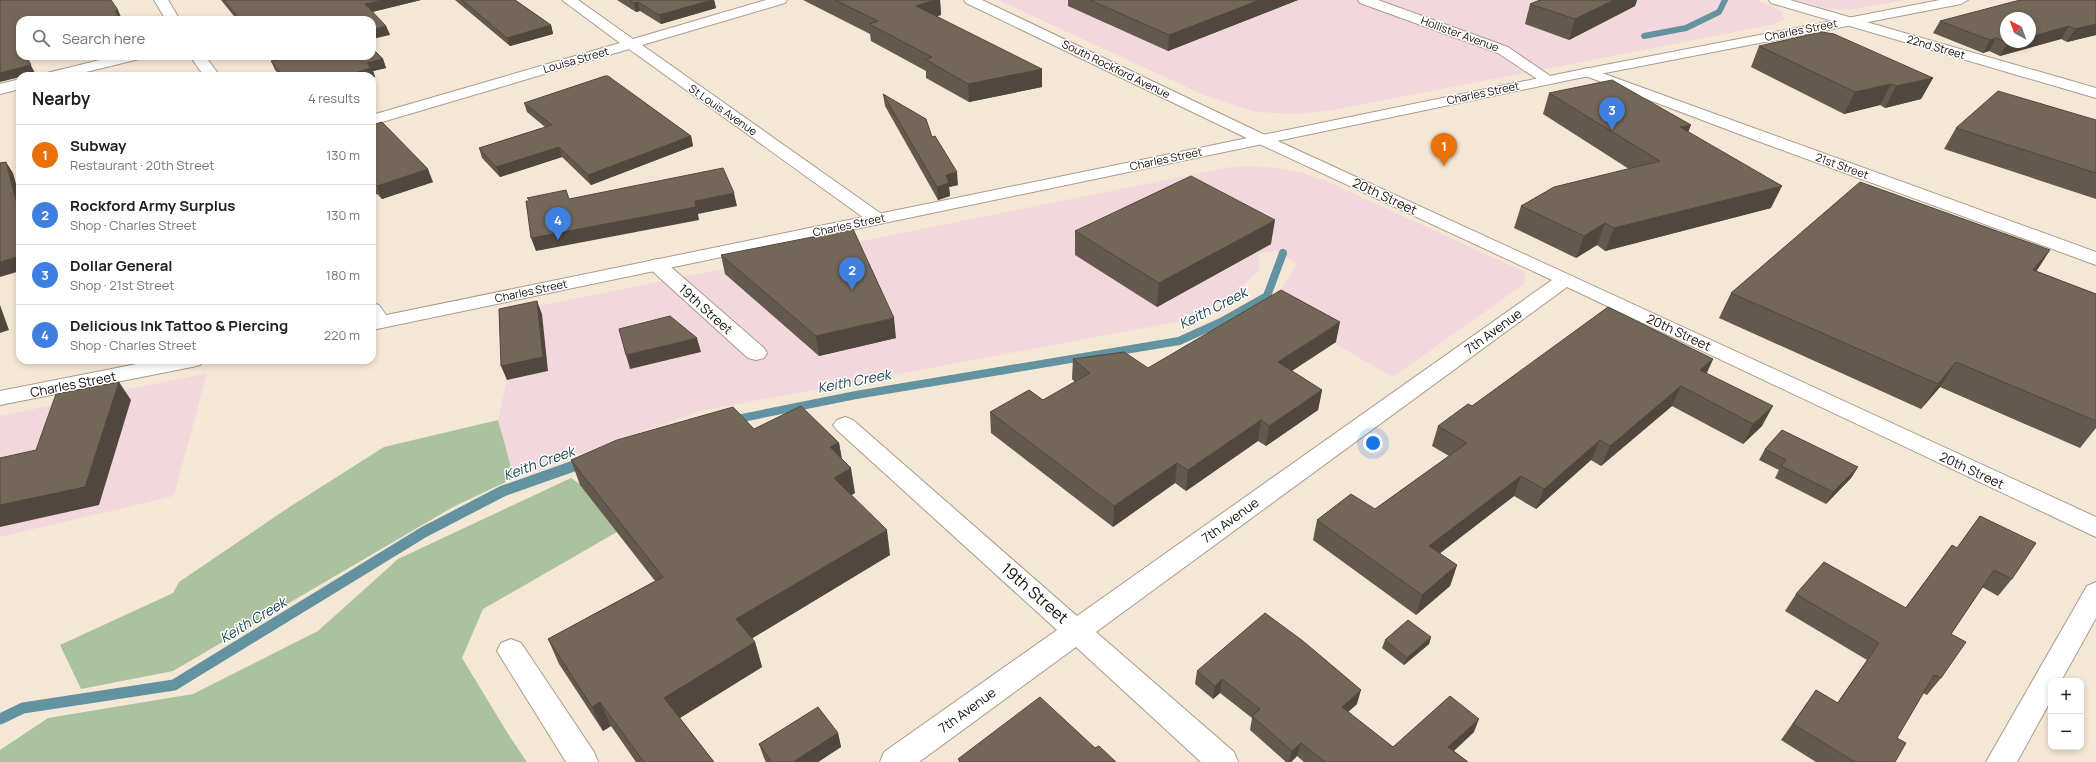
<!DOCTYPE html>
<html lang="en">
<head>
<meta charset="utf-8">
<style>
	:root { --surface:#fff; --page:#f6f6f6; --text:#202124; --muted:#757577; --line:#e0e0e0; --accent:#9a166a }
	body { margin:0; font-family:Manrope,sans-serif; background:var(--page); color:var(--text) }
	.controls { position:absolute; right:12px; bottom:12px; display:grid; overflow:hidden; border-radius:8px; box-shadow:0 2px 6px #0003 }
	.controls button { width:36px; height:36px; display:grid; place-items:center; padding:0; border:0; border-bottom:1px solid var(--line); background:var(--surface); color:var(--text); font:20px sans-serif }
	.compass { position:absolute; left:2000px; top:12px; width:36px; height:36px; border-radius:50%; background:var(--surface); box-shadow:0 2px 6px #0003; rotate:319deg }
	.you { position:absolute; left:1373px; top:443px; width:14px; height:14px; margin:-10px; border:3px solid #fff; border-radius:50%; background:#1a73e8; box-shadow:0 0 0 6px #1a73e833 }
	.badge { display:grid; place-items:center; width:26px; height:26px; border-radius:50%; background:var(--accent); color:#fff; font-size:13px; font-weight:700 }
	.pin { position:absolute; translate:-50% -33px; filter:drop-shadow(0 1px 2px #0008) }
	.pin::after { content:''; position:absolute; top:21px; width:14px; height:12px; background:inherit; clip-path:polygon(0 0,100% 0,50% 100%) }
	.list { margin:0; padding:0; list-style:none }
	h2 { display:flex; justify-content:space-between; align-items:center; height:52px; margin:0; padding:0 16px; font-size:17px }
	h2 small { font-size:13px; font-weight:400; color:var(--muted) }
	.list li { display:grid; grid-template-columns:26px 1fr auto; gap:12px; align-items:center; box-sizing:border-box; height:60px; padding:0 16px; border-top:1px solid var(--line) }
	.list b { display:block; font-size:15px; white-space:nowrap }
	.list p { margin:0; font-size:13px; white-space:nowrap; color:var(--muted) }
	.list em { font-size:13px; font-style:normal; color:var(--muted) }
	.icon { flex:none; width:22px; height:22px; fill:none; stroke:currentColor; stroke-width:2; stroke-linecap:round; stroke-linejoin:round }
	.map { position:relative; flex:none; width:2096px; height:762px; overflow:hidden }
	.search { position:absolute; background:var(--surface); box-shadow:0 2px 6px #0003; left:16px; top:16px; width:360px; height:44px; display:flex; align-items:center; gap:10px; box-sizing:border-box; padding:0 14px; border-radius:12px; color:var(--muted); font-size:15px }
	.panel { position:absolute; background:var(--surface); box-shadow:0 2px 6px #0003; left:16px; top:72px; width:360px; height:292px; border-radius:12px }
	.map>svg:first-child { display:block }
	.commercial { fill:#f2d7dc }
	.forest { fill:#abc29e }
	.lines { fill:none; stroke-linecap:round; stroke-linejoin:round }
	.stream-far2 { stroke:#6393a1; stroke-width:6 }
	.stream-far1 { stroke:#6393a1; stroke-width:8 }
	.stream { stroke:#6393a1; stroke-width:11 }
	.minor-casing { stroke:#a89b8b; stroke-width:2 }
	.major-casing { stroke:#a89b8b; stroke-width:2 }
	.minor { fill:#fff; fill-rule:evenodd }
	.major { fill:#fff; fill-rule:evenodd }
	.wall { fill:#63594c }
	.shaded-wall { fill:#50483e }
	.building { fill:#736758; stroke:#50483e }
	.labels { text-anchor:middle; stroke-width:3; stroke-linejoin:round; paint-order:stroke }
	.far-street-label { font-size:11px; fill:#130f09; stroke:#fff }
	.street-label { font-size:13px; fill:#130f09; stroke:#fff }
	.water-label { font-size:14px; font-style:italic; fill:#123f4a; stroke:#fff }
	.near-street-label { font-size:16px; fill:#130f09; stroke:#fff }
</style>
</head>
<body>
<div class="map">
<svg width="2096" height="762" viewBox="0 0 2096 762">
	<rect width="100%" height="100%" fill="#f5e7d5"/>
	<!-- commercial -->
	<path class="commercial" d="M998,0H1757L1782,11L1784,19L1775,24L1587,61L1333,110L1297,114L1256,112L1206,96Z
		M1793,0H1905L1848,10L1825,8Z
		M1249,166L1278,168L1302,173L1326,181L1525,272L1524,284L1393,377L1270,307L1297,264L1276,251L1259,254V270L1233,295L1182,321L700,411L514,478L498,420L507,380L503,313L1231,167Z
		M207,373L174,496L0,537V416Z"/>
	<!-- forest -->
	<path class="forest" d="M498,420L514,478L453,507L173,671L81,689L60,645L173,593L179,582L291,506L384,447Z
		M571,478L581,485L617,532L483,609L462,658L510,737L527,762H0V750L48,718L193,694L318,631L398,559Z"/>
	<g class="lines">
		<!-- stream-far2 -->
		<path class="stream-far2" d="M1644,36L1686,28L1719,12L1725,0"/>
		<!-- stream-far1 -->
		<path class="stream-far1" d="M732,420L856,395L1179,341L1221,322L1267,296L1283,253"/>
		<!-- stream -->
		<path class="stream" d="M0,719L23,708L174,685L424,532L503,491L585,462"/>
		<!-- minor casing -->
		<g class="minor-casing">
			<path id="minor" d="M154,0H168L180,20H166Z
				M562,0H578L633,39L766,0H787L785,3L642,45L883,215L886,219L883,223L877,224L871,223L629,49L372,125V115L620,43Z
				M964,0H982L1267,136L2096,517V537L1567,287L1096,632L1234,752L1238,762H1201L1076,647L919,762H880L884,752L1057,630L837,430L833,425L837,420L845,417L853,420L1077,616L1552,280L1255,142L966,3Z
				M1358,0H1378L1508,47L1556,80L1553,83H1543L1498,53L1360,3Z
				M1769,0H1790L2096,88V98L1771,3Z
				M116,56H141L139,59L70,76H44L47,73Z
				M190,56H205L220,76H204Z
				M1588,68L2096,252V265L1755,140L1583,75L1581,72L1583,69Z
				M20,79V89L0,94V84Z
				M657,259L664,261L764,348L767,353L764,358L756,360L748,358L650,269L647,265L650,261Z
				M372,303L379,305L391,322L388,326L381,328L374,326L372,324Z
				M2096,582V618L2061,681H2051V700L2017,762H1986L2087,586Z
				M511,639L521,643L594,752L598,762H566L497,651L501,643Z"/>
		</g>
		<!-- major casing -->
		<g class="major-casing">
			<path id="major" d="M1940,0H1968L1961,4L1574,79L372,330V318L1574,71Z
				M157,360H203L200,365L192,367L0,405V391Z"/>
		</g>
		<!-- minor -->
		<use href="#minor" class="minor"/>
		<!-- major -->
		<use href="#major" class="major"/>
	</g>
	<!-- wall -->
	<path class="wall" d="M221,0H421L372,12L386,26L390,35L372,20H237Z
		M455,0H515L551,25L553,34L510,46Z
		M617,0H714L716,8L661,24L640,11L636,12Z
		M803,0H940L941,15L937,16L1042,87L969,102L926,78V71L871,41L870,34Z
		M1068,0H1298L1168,51L1068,6Z
		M1540,0H1637L1635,6L1569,40L1525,24L1530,4Z
		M2096,0V35L2067,42L2061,39L2000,56L1989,51L1983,53L1933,33L1940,21Z
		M1759,46L1933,78L1921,99L1885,108L1880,105L1844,114L1751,67Z
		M271,56H372L383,59L386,68L373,71L375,77L372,78V76H280L275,70L271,61L275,60Z
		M1549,93L1688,132L1771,208L1605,251L1597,245L1576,258L1514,228L1521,206L1629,169L1543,114Z
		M883,94L932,137L958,185L949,187L950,196L938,200L885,106Z
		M524,103L691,136L693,146L591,185L562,157L500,177L482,158L479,148L545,127L527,112Z
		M2096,120V199L1944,149L1956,128Z
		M372,125L433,182L382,199L377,194L372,195Z
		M1075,231L1271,244L1157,307L1075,255Z
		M2050,250L2036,271L2096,294V428L2080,448L1940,387L1921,409L1719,318L1731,293Z
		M721,255L896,338L819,356L725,274Z
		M1336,342L1292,371L1322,390L1318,410L1266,446L1258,441L1186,491L1175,483L1113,527L991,433L990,412L1043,400L1075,382L1072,379L1073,359L1148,368Z
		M1713,359L1707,373L1762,426L1743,444L1672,406L1601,466L1591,460L1536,509L1514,496L1439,554L1457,565L1450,586L1416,615L1313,540L1317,520L1375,509L1449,456L1432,446L1438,426L1472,406Z
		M754,429L839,443L842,459L855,493L851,495L890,555L752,638L755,642L762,667L680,718L714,762H636L611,726L603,731L559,664L548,639L655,581L580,485L571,460Z
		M1765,449L1858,467L1851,478L1826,504L1775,478L1779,470L1759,460Z
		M1980,516L2012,579L1998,596L1982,587L1951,634L1941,678L1927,695L1923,693L1897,738L1895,762H1816L1781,740L1816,690L1837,703L1867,660L1785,611L1796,594L1905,608L1952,545L1957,548Z
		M1431,637L1429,644L1404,665L1382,648L1385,640Z
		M1197,671L1357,704L1348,712L1393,747L1474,732L1454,751L1468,762H1304L1297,756L1291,762H1286L1250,730L1252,718L1220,693L1213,699L1195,684Z
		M838,733L841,747L818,762H766L764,758L759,744Z"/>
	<!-- shaded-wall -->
	<path class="shaded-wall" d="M383,0H421L368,13L365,4Z
		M712,0H714L716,8L661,24L659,15Z
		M934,0H940L941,15L917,23L916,6Z
		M1260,0H1298L1168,51L1169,35Z
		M1614,0H1637L1635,6L1569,40L1575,19Z
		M638,2L640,11L636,12L634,3Z
		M118,10L121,17L119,18L115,11Z
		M2096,24V35L2067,42L2075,29Z
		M551,25L553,34L510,46L507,38Z
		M386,26L390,35L372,39V30Z
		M2069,26L2061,39L2000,56L2008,42H2030V37Z
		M1996,38L1989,51L1983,53L1990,40Z
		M26,56L35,73L23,76H20V77L0,82V73Z
		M383,59L386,68L373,71L375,77L372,78V76H344L367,63Z
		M1042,69V87L969,102L968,84Z
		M1933,78L1921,99L1885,108L1896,86Z
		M1891,84L1880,105L1844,114L1855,92Z
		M1691,125L1683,146L1680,127Z
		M691,136L693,146L591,185L588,175Z
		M559,147L562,157L500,177L496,167Z
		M6,162L13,173L20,198V207L16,201Z
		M428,169L433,182L382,199L377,186Z
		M957,172L958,185L949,187L950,196L938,200L937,187L946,175Z
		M372,181L377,194L372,195Z
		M1782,186L1771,208L1605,251L1614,228Z
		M734,193L737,206L698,214L699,220L536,251L531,238L695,201Z
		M1275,220L1271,244L1157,307L1159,283Z
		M1605,223L1597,245L1576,258L1584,236Z
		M2050,250L2034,275L2033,270Z
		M20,256V271L0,277V262Z
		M537,301L542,314L548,371L507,380L501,366Z
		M0,305L9,330L0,333Z
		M894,318L896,338L819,356L816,336Z
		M1340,322L1336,342L1274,382L1278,362Z
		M697,338L701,352L630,369L626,355Z
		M1713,359L1704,378L1700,370Z
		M1956,362L1940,387L1921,409L1938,384Z
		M119,382L131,400L99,505L0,527V505Z
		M1681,386L1672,406L1601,466L1610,446Z
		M1322,390L1318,410L1266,446L1269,426Z
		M1773,406L1762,426L1743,444L1753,424Z
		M1261,420L1258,441L1186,491L1188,470Z
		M1600,440L1591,460L1536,509L1544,489Z
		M839,443L843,467L830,447Z
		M1177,463L1175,483L1113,527L1114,506Z
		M1858,467L1851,478L1826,504L1833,492Z
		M851,468L855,493L838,503L834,478Z
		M1521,476L1514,496L1422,567L1429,546Z
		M887,530L890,555L743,644L736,619Z
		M1457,565L1450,586L1416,615L1422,595Z
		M1431,637L1429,644L1404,665L1407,658Z
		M755,642L762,667L673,722L664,698Z
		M1222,679L1220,693L1213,699L1215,686Z
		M1361,690L1357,704L1338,721L1342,707Z
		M600,702L611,726L603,731L592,707Z
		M1479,719L1474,732L1443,760L1448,747Z
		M838,733L841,747L818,762H793Z
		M1301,743L1297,756L1291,762H1289L1292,751Z"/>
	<!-- building -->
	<path class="building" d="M0,0H111L118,10L115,11L121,20H20V56H26L31,65L0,73Z
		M224,0H383L365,4L386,26L372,30V20H240Z
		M462,0H515L551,25L507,38Z
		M629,0H712L659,15L638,2L634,3Z
		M835,0H934L916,6L1042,69L968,84L925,59L932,57L869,24L878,21Z
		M1090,0H1260L1169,35Z
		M1540,0H1614L1575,19L1530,4Z
		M2020,0H2096V24L2075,29L2069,26L2030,37V18H2006V42L1996,38L1990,40L1940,21Z
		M1822,32L1834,34L1933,78L1896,86L1891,84L1855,92L1759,46Z
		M372,48L383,59L367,63L371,68L344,76H283L271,61L277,60L274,56H372Z
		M605,76H608L691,136L588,175L559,147L496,167L479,148L552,125L524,103Z
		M1612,80L1691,125L1680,127L1782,186L1614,228L1605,223L1584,236L1521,206L1554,187L1660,161L1549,93Z
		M1998,91L2096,120V173L1956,128Z
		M883,94L926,119L932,137L935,136L957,172L946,175L949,183L937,187Z
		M382,122L428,169L377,186L372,181V125Z
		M6,162L16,201L20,200V256L0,262V163Z
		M723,168L734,193L695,201L696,207L531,238L526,201H530L527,198L566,190L569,199Z
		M1191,176L1275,220L1159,283L1075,231Z
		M1860,182L2050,250L2033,270L2096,294V421L1956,362L1938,384L1731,293Z
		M853,229L894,318L816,336L721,255Z
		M1281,290L1340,322L1278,362L1322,390L1269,426L1261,420L1188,470L1177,463L1114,506L990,412L1029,390L1043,400L1090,373L1073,359L1124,352L1148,368Z
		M537,301L543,357L501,366L499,309Z
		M1608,307L1713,359L1700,370L1773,406L1753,424L1681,386L1610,446L1600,440L1544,489L1521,476L1429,546L1457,565L1422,595L1317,520L1351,494L1375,509L1467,443L1438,426L1468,404L1472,406Z
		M670,316L697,338L626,355L619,329Z
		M119,382L85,487L0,505V458L36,450L56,394Z
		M801,406L839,443L830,447L851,468L834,478L887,530L736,619L755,642L664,698L714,762H644L600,702L592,707L548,639L663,577L571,460L617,440L733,407L754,429Z
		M1782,430L1858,467L1833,492L1781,466L1786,460L1765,449Z
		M1980,516L2036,543L2012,579L1994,570L1951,634L1966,642L1941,678L1934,675L1897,738L1906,743L1895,762H1855L1793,724L1816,690L1838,703L1879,643L1796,594L1824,562L1906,608L1952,545L1957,548Z
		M1265,613L1303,641L1361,690L1342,707L1393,747L1450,696L1479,719L1448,747L1468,762H1325L1301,743L1292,751L1252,716L1260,709L1222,679L1215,686L1197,671Z
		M1408,620L1431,637L1407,658L1385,640Z
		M1040,697L1095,748L1099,746L1116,762H960L958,759Z
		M818,707L838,733L793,762H772L759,744Z"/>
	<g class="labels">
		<!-- far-street labels -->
		<g class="far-street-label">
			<text transform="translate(1801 30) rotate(-11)" y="4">Charles Street</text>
			<text transform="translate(1460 34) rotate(20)" y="4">Hollister Avenue</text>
			<text transform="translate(1936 47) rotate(16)" y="4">22nd Street</text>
			<text transform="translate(576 60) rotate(-16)" y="4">Louisa Street</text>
			<text transform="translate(1116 69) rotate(26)" y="4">South Rockford Avenue</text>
			<text transform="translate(1483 93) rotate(-12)" y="4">Charles Street</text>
			<text transform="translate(723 110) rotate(35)" y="4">St Louis Avenue</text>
			<text transform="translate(1166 159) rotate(-12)" y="4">Charles Street</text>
			<text transform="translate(1842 166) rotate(20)" y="4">21st Street</text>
			<text transform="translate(849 225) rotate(-12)" y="4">Charles Street</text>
			<text transform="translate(531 291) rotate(-12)" y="4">Charles Street</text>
		</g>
		<!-- street labels -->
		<g class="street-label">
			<text transform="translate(1385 196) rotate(25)" y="5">20th Street</text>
			<text transform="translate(706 309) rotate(42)" y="5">19th Street</text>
			<text transform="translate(1493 331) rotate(-36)" y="5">7th Avenue</text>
			<text transform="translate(1679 332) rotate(25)" y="5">20th Street</text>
			<text transform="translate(73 384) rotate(-11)" y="5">Charles Street</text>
			<text transform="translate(1972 470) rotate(25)" y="5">20th Street</text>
			<text transform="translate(1230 520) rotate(-36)" y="5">7th Avenue</text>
			<text transform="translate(967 710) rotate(-36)" y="5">7th Avenue</text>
		</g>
		<!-- water labels -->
		<g class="water-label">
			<text transform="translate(1213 308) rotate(-27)" y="5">Keith Creek</text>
			<text transform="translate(854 381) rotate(-11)" y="5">Keith Creek</text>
			<text transform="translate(539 463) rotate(-20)" y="5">Keith Creek</text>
			<text transform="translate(253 620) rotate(-31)" y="5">Keith Creek</text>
		</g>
		<!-- near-street labels -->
		<g class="near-street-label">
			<text transform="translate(1035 593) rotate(41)" y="6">19th Street</text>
		</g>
	</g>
</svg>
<div class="controls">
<button>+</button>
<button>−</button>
</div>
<svg class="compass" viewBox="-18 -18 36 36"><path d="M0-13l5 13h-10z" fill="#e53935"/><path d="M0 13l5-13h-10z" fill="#757577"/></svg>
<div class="you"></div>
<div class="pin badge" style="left:1444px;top:166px;background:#e8710a">1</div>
<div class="pin badge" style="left:852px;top:290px;background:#3f7fe0">2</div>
<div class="pin badge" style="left:1612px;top:130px;background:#3f7fe0">3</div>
<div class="pin badge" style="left:558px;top:240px;background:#3f7fe0">4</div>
<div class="search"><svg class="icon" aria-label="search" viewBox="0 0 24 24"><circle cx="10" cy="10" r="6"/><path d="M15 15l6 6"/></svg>Search here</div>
<section class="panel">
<h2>Nearby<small>4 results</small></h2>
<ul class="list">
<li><span class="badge" style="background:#e8710a">1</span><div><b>Subway</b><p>Restaurant · 20th Street</p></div><em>130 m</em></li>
<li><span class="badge" style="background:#3f7fe0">2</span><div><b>Rockford Army Surplus</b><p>Shop · Charles Street</p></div><em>130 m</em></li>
<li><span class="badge" style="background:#3f7fe0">3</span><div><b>Dollar General</b><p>Shop · 21st Street</p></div><em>180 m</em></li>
<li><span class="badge" style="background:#3f7fe0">4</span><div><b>Delicious Ink Tattoo &amp; Piercing</b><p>Shop · Charles Street</p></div><em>220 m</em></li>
</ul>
</section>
</div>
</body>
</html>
